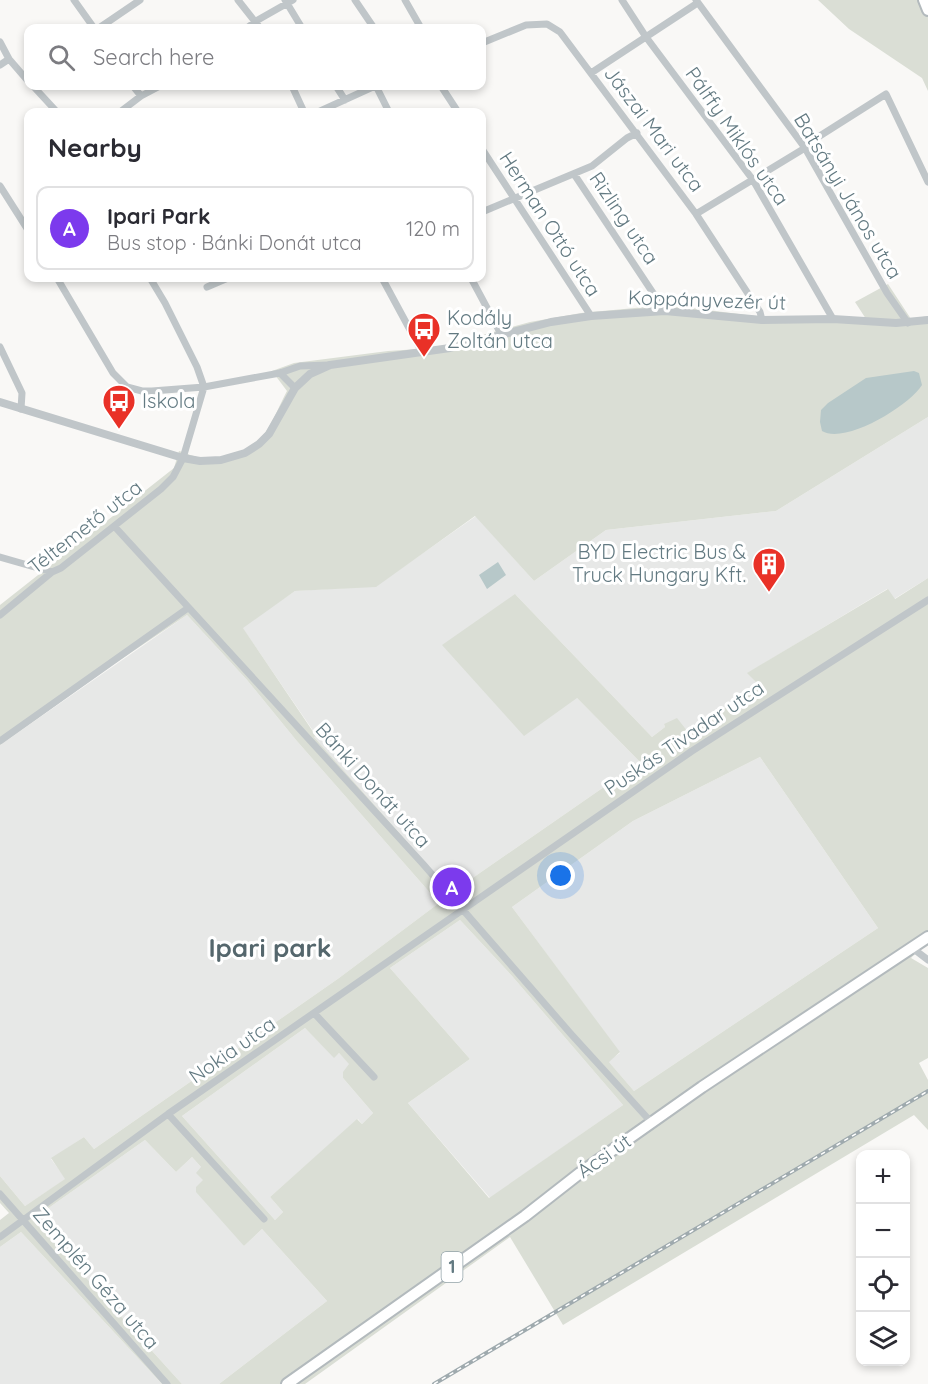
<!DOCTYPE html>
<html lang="en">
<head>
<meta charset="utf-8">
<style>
	:root { --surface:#fff; --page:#f7f7f7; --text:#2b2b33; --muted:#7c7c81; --line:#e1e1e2; --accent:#7c3aed }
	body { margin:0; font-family:Quicksand,sans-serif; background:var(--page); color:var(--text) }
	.controls { position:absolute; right:18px; bottom:18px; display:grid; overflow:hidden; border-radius:12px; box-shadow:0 3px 9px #0003 }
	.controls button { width:54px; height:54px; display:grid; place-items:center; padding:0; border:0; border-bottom:2px solid var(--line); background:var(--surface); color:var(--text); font:30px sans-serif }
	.you { position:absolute; left:561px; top:876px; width:21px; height:21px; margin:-15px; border:4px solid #fff; border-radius:50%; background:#1a73e8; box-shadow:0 0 0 9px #1a73e833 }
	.badge { display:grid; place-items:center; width:39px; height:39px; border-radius:50%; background:var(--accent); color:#fff; font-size:20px; font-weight:700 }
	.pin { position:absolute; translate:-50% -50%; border:3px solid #fff; box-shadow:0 2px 6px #0006 }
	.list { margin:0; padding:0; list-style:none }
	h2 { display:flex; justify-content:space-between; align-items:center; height:78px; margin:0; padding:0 24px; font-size:26px }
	h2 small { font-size:20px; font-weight:400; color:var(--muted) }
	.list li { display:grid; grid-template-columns:39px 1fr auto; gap:18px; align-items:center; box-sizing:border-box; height:84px; margin:0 12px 12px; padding:0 12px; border:2px solid var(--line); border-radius:12px }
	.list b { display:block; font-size:22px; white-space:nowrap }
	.list p { margin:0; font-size:20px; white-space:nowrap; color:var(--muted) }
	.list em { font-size:20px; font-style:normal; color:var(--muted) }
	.icon { flex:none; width:33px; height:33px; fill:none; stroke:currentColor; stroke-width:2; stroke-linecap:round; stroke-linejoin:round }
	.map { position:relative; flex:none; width:928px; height:1384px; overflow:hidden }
	.search { position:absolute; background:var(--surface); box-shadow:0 3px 9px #0003; left:24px; top:24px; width:462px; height:66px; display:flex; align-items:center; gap:15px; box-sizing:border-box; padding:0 21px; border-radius:12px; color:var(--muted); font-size:22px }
	.panel { position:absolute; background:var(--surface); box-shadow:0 3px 9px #0003; left:24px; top:108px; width:462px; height:174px; border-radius:12px }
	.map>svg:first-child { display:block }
	.built { fill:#e7e8e7 }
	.green { fill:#daded5; fill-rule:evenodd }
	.water { fill:#b7c8c9 }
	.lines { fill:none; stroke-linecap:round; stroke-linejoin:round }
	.primary-casing { stroke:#b3babd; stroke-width:14 }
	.minor { stroke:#c0c6c9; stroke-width:7 }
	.tertiary { stroke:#c0c6c9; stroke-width:8 }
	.primary { stroke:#fff; stroke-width:10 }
	.rail-casing { stroke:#9faaae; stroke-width:4 }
	.rail { stroke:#fff; stroke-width:1.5; stroke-dasharray:4.5; stroke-linecap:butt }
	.labels { text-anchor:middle; stroke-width:6; stroke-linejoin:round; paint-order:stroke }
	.shield { fill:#fff; stroke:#92a2a8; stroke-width:1.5 }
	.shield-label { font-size:18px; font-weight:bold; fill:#637a82 }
	.street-label { font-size:20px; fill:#637a82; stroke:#fff }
	.poi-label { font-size:20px; fill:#637a82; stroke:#fff; text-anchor:start }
	.district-label { font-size:26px; font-weight:bold; fill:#55676d; stroke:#fff }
</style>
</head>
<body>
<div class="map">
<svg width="928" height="1384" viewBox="0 0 928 1384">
	<rect width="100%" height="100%" fill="#f9f8f6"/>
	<!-- built -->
	<path class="built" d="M928,417V578L894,599L887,589L748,673L759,685L687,732L664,724L665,727L652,737L515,594L577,698L640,762L461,886L444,883L314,737L316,735L242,627L295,591L376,586L476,516L534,581L606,530L776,511Z
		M187,615L247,680L296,740L439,903L339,978L94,1149L84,1137L51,1159L66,1179L25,1206L0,1176V745Z
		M760,757L878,928L634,1091L608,1061L620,1053L512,907L633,821Z
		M460,920L512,976L623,1105L490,1198L408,1103L470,1059L390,968Z
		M305,1028L334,1057L339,1053L350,1064L343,1078L373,1113L362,1124L358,1119L270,1197L283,1212L275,1220L182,1116Z
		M145,1140L176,1172L192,1157L201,1167L204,1180L244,1246L262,1229L327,1301L219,1384H182L33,1219Z
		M21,1232L162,1384H0V1247Z"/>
	<!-- green -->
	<path class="green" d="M818,0H928V91L922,78L849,29Z
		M888,284L911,319L928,316V417L776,511L606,530L534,581L475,516L376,587L295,591L243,628L316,736L314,737L444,883L453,877L461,886L640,762L577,698L524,736L442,645L515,594L652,737L665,727L664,724L677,718L688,732L759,685L747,673L888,589L895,599L928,578V940L911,958L928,968V1058L919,1063L928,1080V1130L914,1115L563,1325L510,1237L305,1384H219L327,1301L262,1229L244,1246L196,1192V1187L203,1180L196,1173L201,1167L192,1157L176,1172L145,1140L33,1219L182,1384H162L21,1232L0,1247V1220L9,1213L0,1203V1176L25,1206L65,1179L51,1158L84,1137L94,1149L339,978L439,903L296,740L247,680L187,615L111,666L0,745V605L174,468L179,451C186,453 194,457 202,458C224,461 252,450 265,433C274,420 280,404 287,391L272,371L294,363L388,351L434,348L530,322L581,313L667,305L755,316L866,319L855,302ZM760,757L878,928L634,1091L609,1062L620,1052L512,907L633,821ZM460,920L512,976L623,1105L489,1198L408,1103L470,1059L390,968ZM305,1028L334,1058L339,1053L349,1064L343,1072V1078L373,1113L362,1124L357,1119L270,1197L283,1212L275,1220L182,1116Z"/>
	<!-- water -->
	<path class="water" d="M914,371L919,373L922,385C909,406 845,445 822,431L820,422L821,410L828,403L866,378Z
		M498,562L506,575L487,589L479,575Z"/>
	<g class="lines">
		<!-- primary casing -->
		<g class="primary-casing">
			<path id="primary" d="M924,0L928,10
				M287,1384L525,1216L580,1173L702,1087L928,937"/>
		</g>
		<!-- minor -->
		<path class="minor" d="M74,0L94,28
			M238,0L260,28
			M285,0L302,28
			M355,0L374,28
			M405,0L421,28
			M622,0L646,37L753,180L833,319
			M696,0L805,148L887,293L908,323
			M99,28L140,0
			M247,28L256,21L293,0
			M0,42L9,59L28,81
			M482,43L526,25L547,24L560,32L696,214L760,312L762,320
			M0,65L9,59
			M591,73L696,4
			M33,86L57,112
			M133,86L141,96
			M292,86L304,112
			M336,86L345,100
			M376,86L389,112
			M441,86L458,112
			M120,112L141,96L160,86
			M318,112L375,86
			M482,149L591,316
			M574,174L665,311
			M0,186L28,230
			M482,212L592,166L627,138L637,133
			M696,214L805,148L815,139L886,94L928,182
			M57,278L113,373L127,387L142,391H152L204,387L280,373L300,366L329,365
			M382,278L422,352
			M471,278L501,334
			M207,287L228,278
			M0,347L22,393L21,409
			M280,373L295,388
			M115,527L423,864L571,1034L652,1123
			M0,557L52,572
			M0,615L52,572L61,568L161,489L173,477L183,458L204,387L197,367L165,303L150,278
			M0,741L188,608
			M911,947L928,960
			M314,1013L374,1077
			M168,1114L264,1219
			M0,1194L167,1384
			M0,1237L168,1114L692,751L928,600"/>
		<!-- tertiary -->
		<path class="tertiary" d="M0,402L183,458L200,461L221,460L245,453L259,444L269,434L295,388L310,374L330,365L450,348L551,322L591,316L665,311L762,320L833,319L896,323L928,320"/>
		<!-- primary -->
		<use href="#primary" class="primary"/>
		<!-- rail casing -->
		<g class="rail-casing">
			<path id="rail" d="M434,1384L928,1091"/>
		</g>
		<!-- rail -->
		<use href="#rail" class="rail"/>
	</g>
	<!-- icons -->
	<defs>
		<g id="bus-pin" transform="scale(1.725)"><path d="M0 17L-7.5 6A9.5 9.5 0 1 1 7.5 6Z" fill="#e93127" stroke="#fff"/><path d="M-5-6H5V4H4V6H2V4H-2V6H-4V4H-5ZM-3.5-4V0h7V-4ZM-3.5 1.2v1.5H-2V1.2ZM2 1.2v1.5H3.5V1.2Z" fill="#fff"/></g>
		<g id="building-pin" transform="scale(1.725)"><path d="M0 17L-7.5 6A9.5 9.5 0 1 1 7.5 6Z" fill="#e93127" stroke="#fff"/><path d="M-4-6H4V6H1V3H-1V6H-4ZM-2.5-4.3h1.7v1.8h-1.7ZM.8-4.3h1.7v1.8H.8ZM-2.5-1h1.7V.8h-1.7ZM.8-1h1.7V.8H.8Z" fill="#fff"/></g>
	</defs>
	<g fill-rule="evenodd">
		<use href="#bus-pin" x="424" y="329"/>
		<use href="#bus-pin" x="119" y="401"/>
		<use href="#building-pin" x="769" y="564"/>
	</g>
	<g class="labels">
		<!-- shield labels -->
		<rect class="shield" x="441.5" y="1252" width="21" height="30" rx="4.5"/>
		<g class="shield-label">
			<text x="452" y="1273">1</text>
		</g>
		<!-- street labels -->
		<g class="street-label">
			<text transform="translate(654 129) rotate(53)" y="7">Jászai Mari utca</text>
			<text transform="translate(737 136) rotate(55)" y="7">Pálffy Miklós utca</text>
			<text transform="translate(848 196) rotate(59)" y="7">Batsányi János utca</text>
			<text transform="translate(624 218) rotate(56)" y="7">Rizling utca</text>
			<text transform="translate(550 224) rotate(57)" y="7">Herman Ottó utca</text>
			<text transform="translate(707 300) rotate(2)" y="7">Koppányvezér út</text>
			<text transform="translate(85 527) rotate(-38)" y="7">Téltemető utca</text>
			<text transform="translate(684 738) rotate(-34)" y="7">Puskás Tivadar utca</text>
			<text transform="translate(373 785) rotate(48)" y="7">Bánki Donát utca</text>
			<text transform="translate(232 1050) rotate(-35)" y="7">Nokia utca</text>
			<text transform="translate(604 1156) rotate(-35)" y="7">Ácsi út</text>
			<text transform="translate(96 1278) rotate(49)" y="7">Zemplén Géza utca</text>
		</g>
		<!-- poi labels -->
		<g class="poi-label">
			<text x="447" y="325">Kodály<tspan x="447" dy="23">Zoltán utca</tspan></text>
			<text x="142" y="408">Iskola</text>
			<text x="746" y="559" text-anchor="end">BYD Electric Bus &amp;<tspan x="746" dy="23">Truck Hungary Kft.</tspan></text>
		</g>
		<!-- district labels -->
		<g class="district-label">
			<text x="270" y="957">Ipari park</text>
		</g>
	</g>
</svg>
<div class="controls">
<button>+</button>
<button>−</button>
<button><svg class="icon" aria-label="locate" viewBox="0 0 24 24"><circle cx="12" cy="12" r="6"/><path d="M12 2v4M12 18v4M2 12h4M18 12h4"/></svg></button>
<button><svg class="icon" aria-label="layers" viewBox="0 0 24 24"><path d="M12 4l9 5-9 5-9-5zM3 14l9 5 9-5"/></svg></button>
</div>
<div class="you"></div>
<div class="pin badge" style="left:452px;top:887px">A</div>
<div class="search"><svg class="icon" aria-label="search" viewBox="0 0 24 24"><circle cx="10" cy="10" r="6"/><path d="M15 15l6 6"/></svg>Search here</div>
<section class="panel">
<h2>Nearby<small></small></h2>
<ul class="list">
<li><span class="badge">A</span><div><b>Ipari Park</b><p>Bus stop · Bánki Donát utca</p></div><em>120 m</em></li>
</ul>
</section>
</div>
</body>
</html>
